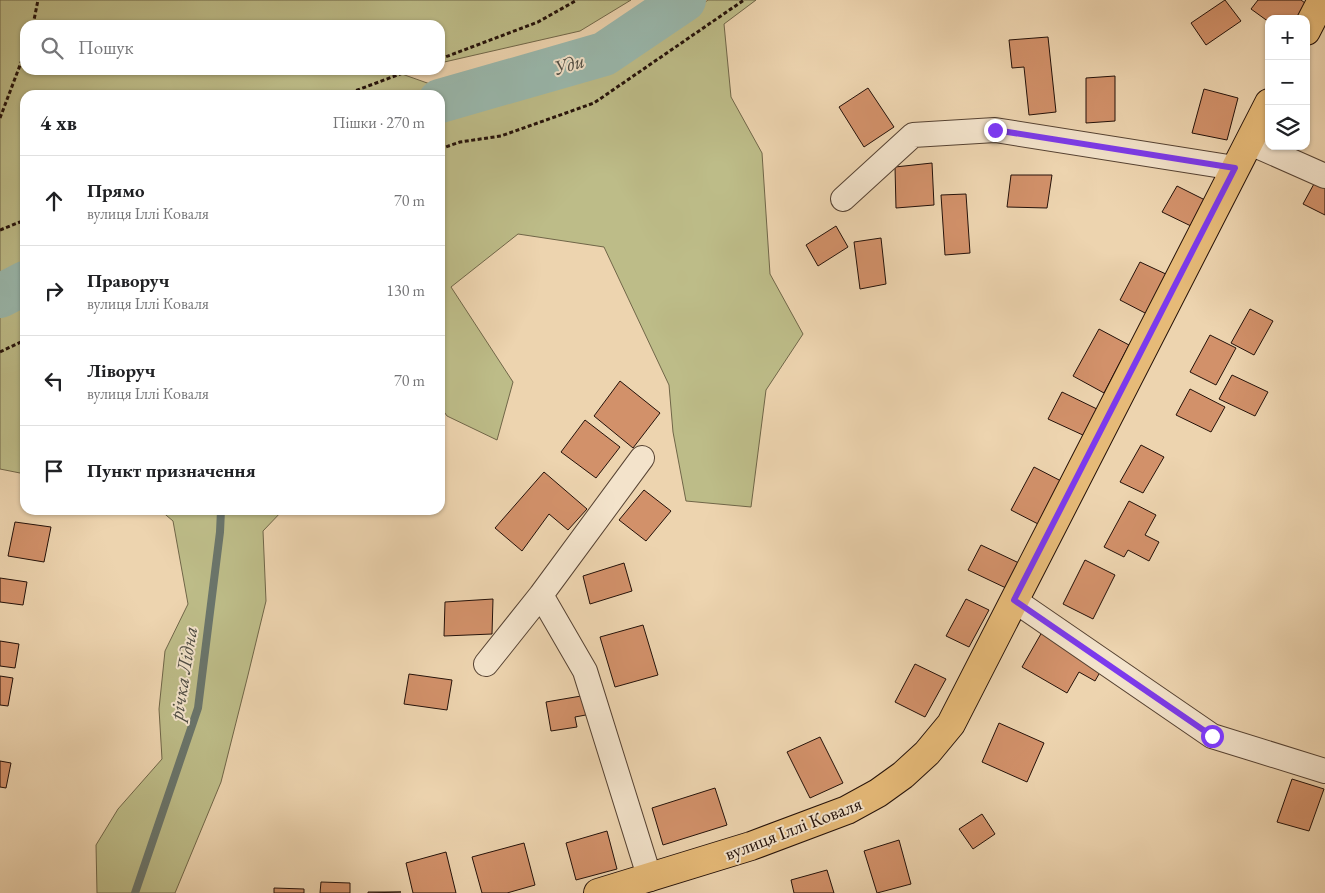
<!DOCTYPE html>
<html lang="uk">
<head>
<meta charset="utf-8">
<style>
	:root { --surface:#fff; --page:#f2f2f2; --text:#202124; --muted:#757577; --line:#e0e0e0 }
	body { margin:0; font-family:"EB Garamond",serif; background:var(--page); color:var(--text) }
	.controls { position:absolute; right:15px; top:15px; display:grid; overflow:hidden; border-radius:10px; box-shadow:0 1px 4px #0004 }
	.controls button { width:45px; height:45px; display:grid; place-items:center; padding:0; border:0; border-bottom:1px solid var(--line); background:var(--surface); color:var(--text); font:25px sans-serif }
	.stop { position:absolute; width:15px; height:15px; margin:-11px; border:4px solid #7c3aed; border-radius:50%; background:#fff }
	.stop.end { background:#7c3aed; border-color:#fff; box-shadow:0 1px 5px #0008 }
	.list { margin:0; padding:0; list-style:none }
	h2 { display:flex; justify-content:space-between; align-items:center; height:65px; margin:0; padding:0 20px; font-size:21px }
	h2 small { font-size:16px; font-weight:400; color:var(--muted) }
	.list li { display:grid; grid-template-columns:32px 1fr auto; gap:15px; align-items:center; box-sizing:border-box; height:90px; padding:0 20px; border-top:1px solid var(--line) }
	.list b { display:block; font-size:19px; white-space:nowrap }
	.list p { margin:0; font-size:16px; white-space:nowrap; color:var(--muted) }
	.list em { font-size:16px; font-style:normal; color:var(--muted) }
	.icon { flex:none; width:28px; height:28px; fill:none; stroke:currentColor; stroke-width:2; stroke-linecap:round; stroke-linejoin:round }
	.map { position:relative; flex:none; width:1325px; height:893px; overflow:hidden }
	.search { position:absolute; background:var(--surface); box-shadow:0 1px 4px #0004; left:20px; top:20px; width:425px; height:55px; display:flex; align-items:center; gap:12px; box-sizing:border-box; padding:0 18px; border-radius:15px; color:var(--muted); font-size:19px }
	.panel { position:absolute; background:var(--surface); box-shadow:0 1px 4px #0004; left:20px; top:90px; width:425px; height:425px; border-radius:15px }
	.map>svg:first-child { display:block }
	.green { fill:#bdbc88; stroke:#706648 }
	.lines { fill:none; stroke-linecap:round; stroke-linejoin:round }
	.stream { stroke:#6a756b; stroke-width:8 }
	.river { stroke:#99b8ad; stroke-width:44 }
	.building { fill:#d2916a; stroke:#241109 }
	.minor-casing { stroke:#564232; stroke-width:26 }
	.primary-casing { stroke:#241109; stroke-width:30 }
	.path { stroke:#241109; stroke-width:3; stroke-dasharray:4 2.5; stroke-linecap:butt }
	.minor { stroke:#f3e3cb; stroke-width:24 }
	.primary { stroke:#e6ba78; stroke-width:28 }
	.route { stroke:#7c3aed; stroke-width:6 }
	.labels { text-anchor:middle; stroke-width:4; stroke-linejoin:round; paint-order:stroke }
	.street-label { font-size:19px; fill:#241109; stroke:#f3e3cb }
	.water-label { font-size:20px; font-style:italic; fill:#4d4b42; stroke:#f3e3cb }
</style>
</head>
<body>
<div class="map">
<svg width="1325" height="893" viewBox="0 0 1325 893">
	<rect width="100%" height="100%" fill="#edd4af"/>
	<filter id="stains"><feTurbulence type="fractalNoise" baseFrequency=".004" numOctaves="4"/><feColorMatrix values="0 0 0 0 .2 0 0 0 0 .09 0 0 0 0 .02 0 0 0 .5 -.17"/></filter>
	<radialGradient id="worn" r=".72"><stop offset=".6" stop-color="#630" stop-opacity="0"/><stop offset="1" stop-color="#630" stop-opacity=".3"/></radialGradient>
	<!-- green -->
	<path class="green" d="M0,0H631L580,31L440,63V25H25V70H411L399,73L447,90L431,95H25V271L0,284Z
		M708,0H756L724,24L731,97L762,153L770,274L803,334L766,390L751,507L686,501L673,432L669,385L604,247L518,234L451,287L513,382L497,440L447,416L440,406V116L605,74Z
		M25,293V474L0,469V306Z
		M160,510H283L263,531L266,601L248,675L221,782L175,893H97L96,845L118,809L162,759L159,709L165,651L188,604L173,521Z"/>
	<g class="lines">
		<!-- stream -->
		<path class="stream" d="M135,893L198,708L220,532L221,510"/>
		<!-- river -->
		<path class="river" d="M440,101L604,54L684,0
			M0,296L25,283"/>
	</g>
	<!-- building -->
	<path class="building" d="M1225,0L1241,21L1206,45L1191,23Z
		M1258,0H1301L1309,6L1299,19H1269V22L1251,9Z
		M1048,37L1056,112L1029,115L1024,67L1012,68L1009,40Z
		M1115,76V121L1086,123V78Z
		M868,88L894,127L864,147L839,107Z
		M1204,89L1238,98L1227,140L1192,133Z
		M932,163L934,205L896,208L895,167Z
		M1011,175H1052L1047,208L1007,207Z
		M1315,182L1325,187V215L1303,204Z
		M1177,186L1207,201L1193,227L1162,212Z
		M966,194L970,253L945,255L941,195Z
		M836,226L848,247L818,266L806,245Z
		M881,238L886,284L860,289L854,242Z
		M1140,262L1168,275L1147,314L1120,300Z
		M1250,309L1273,321L1254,355L1231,343Z
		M1099,329L1129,345L1104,393L1073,376Z
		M1210,335L1236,348L1216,385L1190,372Z
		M1232,375L1268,392L1255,416L1219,399Z
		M620,381L660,413L633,448L594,416Z
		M1190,389L1225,407L1211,432L1176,415Z
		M1062,392L1099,410L1085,436L1048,419Z
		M585,420L620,447L596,478L561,452Z
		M1141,445L1164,457L1143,493L1120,482Z
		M1034,467L1063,482L1040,525L1011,510Z
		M544,472L587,509L568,530L549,514L522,551L495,528Z
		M644,490L671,511L646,541L619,520Z
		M1129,501L1156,515L1145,535L1159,542L1149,561L1128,550L1124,557L1104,547Z
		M15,522L51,527L44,562L8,556Z
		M981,545L1019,563L1006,588L968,570Z
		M1085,560L1115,575L1093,619L1063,604Z
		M624,563L632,591L590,604L583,576Z
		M0,578L27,582L23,605L0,602Z
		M493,599L492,634L444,636L445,602Z
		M966,599L989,610L969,647L946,636Z
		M643,625L658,675L615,687L600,637Z
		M1042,632L1103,667L1095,681L1079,672L1067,693L1022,667Z
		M0,641L19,644L15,668L0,666Z
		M915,664L946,679L925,717L895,702Z
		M409,674L452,680L447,710L404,704Z
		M0,676L13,678L8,706L0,705Z
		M587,695L591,714L575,717L577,727L551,731L546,702Z
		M999,723L1044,743L1027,782L982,762Z
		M820,737L843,783L810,798L787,752Z
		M0,761L11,763L6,788L0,787Z
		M1292,779L1324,789L1309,831L1277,822Z
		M715,788L727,825L663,845L652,808Z
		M982,814L995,834L973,849L959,829Z
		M607,831L617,869L576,880L566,843Z
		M899,840L911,884L877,893L864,851Z
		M524,843L535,885L507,893H482L472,857Z
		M446,852L456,893H413L406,863Z
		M827,870L834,893H794L791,880Z
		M321,882L350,883V893H320Z
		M274,888L304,889V893H274Z
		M368,892H401L368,893Z"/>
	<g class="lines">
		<!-- minor casing -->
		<g class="minor-casing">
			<path id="minor" d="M1248,142L1325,176
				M843,199L913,135L995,130L1235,168
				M642,458L541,595L585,671L650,879
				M1014,600L1212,736L1325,771
				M486,664L541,595"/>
		</g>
		<!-- primary casing -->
		<g class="primary-casing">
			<path id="primary" d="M1306,31L1322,0
				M598,893L751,846L847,810L878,793L903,775L927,753L951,724L1269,103"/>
		</g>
		<!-- path -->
		<path class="path" d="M33,25L38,0
			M440,59L538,22L577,0
			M344,95L411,70
			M0,118L25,52
			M440,149L460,142L501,136L594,103L744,0
			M0,230L25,220
			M0,352L25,340"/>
		<!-- minor -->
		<use href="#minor" class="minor"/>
		<!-- primary -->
		<use href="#primary" class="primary"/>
	</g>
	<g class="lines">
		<!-- route -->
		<path class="route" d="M995,130L1235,168L1014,600L1212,736"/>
	</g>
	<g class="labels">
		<!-- street labels -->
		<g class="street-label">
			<text transform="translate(793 828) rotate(-21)" y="7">вулиця Іллі Коваля</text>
		</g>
		<!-- water labels -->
		<g class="water-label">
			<text transform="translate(569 64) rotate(-16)" y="7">Уди</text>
			<text transform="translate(183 673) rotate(-81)" y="7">річка Лідна</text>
		</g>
	</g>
	<rect width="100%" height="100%" filter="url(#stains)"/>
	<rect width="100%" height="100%" fill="url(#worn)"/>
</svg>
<div class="controls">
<button>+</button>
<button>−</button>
<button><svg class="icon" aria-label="layers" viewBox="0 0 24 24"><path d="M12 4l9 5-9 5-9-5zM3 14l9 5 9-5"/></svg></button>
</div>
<div class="stop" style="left:1212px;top:736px"></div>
<div class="stop end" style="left:995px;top:130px"></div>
<div class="search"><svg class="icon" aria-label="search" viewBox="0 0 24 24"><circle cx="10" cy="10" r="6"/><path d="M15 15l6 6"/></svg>Пошук</div>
<section class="panel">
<h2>4 хв<small>Пішки · 270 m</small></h2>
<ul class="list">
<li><svg class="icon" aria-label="ahead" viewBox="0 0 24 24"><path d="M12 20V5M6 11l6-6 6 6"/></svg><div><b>Прямо</b><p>вулиця Іллі Коваля</p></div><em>70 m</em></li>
<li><svg class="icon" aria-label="right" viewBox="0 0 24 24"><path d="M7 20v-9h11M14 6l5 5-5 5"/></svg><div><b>Праворуч</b><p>вулиця Іллі Коваля</p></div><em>130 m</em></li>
<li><svg class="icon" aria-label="left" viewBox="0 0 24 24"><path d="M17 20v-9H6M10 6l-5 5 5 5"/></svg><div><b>Ліворуч</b><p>вулиця Іллі Коваля</p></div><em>70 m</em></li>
<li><svg class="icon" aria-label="arrive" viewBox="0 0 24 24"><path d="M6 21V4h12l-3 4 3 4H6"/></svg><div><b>Пункт призначення</b></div></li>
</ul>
</section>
</div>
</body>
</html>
